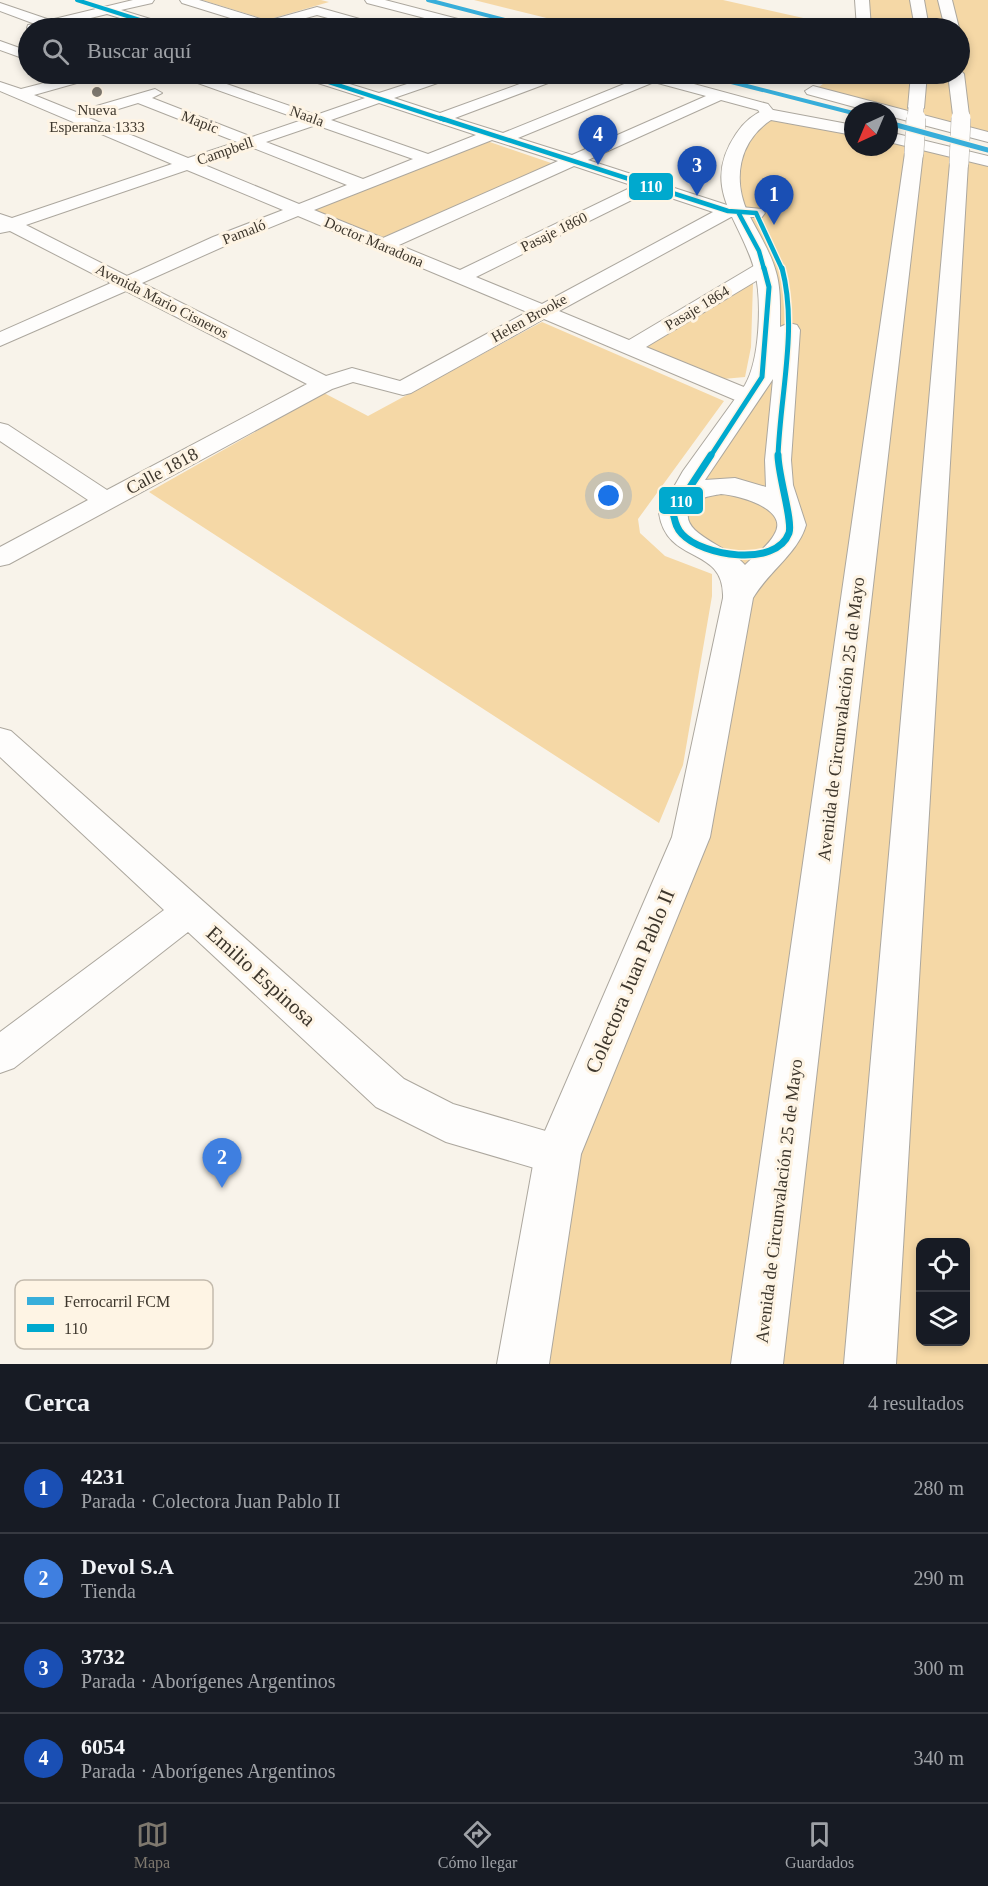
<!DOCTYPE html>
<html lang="es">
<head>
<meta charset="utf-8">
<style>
	:root { --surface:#171b24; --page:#242831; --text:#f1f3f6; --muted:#9ea1a6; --line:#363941; --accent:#7e786e }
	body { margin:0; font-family:Georgia,serif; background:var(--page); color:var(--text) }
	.controls { position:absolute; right:18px; bottom:18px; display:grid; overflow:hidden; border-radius:12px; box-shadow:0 3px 9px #0003 }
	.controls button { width:54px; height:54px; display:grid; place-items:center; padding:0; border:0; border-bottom:2px solid var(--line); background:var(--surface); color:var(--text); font:30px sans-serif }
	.compass { position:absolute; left:844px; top:102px; width:54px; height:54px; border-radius:50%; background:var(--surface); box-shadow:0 3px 9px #0003; rotate:224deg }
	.you { position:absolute; left:609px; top:496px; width:21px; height:21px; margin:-15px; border:4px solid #fff; border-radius:50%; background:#1a73e8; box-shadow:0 0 0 9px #1a73e833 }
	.badge { display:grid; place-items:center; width:39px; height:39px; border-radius:50%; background:var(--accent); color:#fff; font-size:20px; font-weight:700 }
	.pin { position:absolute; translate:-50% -50px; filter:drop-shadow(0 2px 3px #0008) }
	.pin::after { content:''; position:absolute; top:32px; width:21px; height:18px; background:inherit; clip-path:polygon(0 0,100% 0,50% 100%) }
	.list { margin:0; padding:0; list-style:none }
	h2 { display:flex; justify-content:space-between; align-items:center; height:78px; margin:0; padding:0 24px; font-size:26px }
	h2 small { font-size:20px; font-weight:400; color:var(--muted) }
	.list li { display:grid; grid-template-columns:39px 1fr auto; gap:18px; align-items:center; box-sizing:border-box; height:90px; padding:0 24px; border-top:2px solid var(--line) }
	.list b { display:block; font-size:22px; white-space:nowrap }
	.list p { margin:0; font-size:20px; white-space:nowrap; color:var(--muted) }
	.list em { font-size:20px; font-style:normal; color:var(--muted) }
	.icon { flex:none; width:33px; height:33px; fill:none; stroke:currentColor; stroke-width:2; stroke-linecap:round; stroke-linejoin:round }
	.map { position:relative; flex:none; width:988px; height:1364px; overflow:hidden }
	.search { position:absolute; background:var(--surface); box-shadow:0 3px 9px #0003; left:18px; right:18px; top:18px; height:66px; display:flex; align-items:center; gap:15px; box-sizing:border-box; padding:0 21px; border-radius:33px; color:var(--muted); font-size:22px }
	.sheet { height:438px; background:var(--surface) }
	nav { display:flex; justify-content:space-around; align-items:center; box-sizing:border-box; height:84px; border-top:2px solid var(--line); background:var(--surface); font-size:16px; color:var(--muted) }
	nav a { display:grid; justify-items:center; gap:3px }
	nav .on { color:var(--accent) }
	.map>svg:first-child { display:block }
	.green { fill:#f5d8a6; fill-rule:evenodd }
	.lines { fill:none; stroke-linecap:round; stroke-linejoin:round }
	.minor-casing { stroke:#aca79e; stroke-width:2 }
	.major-casing { stroke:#aca79e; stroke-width:2 }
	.highway-casing { stroke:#aca79e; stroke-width:2 }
	.minor { fill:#fefdfc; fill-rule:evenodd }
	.major { fill:#fefdfc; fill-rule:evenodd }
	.highway { fill:#fefdfc; fill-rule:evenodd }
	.highway-bridge-far1-casing { stroke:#aca79e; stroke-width:16; stroke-linecap:butt }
	.highway-bridge-casing { stroke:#aca79e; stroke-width:20; stroke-linecap:butt }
	.highway-bridge-far1 { stroke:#fefdfc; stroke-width:15 }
	.highway-bridge { stroke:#fefdfc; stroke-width:19 }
	.bus-1-far3-casing { stroke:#fef4e4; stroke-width:6 }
	.bus-1-far2-casing { stroke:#fef4e4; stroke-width:7 }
	.bus-1-far1-casing { stroke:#fef4e4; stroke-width:8 }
	.bus-1-casing { stroke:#fef4e4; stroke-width:10 }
	.bus-1-far3 { stroke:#00a9ce; stroke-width:4 }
	.bus-1-far2 { stroke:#00a9ce; stroke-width:4.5 }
	.bus-1-far1 { stroke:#00a9ce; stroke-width:5 }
	.bus-1 { stroke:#00a9ce; stroke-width:7 }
	.rail-1-far1-casing { stroke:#fef4e4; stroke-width:6 }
	.rail-1-casing { stroke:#fef4e4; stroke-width:8 }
	.rail-1-far1 { stroke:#38aeda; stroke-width:4 }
	.rail-1 { stroke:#38aeda; stroke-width:5 }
	.poi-dot { fill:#7e786e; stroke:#fef4e4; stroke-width:2 }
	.labels { text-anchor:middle; stroke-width:6; stroke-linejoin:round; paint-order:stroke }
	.far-poi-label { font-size:15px; fill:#3d362c; stroke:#fef4e4 }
	.far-street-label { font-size:15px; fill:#3d362c; stroke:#fef4e4 }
	.street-label { font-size:18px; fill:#3d362c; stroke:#fef4e4 }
	.near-street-label { font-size:21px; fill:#3d362c; stroke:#fef4e4 }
	.key { fill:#fef4e4; stroke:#c4bbad; stroke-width:1.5 }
	.key-label { font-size:16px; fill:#3d362c }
	.line-badge { stroke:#fef4e4; stroke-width:2 }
	.badge-label { font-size:16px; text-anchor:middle; font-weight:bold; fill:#fff }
</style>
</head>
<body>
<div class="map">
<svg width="988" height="1364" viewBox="0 0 988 1364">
	<rect width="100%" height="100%" fill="#f8f3ea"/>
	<!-- green -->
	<path class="green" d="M202,0H321L329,2L267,20Z
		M474,0H723L848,28H587Z
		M862,0H988V137L813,91L837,74H960V28H864Z
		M768,114L853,130V147H889V137L988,161V1364H523L558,1154L691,837L737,580L676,527L748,397L769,307L731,169ZM920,1242H966V1342H920Z
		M487,141L554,164L379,239L312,211Z
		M753,283L751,347L745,377L723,379L643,349L648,340L743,286Z
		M542,322L724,401L638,519L640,533L665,556L712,574V596L683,765L659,823L149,492L324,393L368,416Z"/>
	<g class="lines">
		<!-- minor casing -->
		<g class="minor-casing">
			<path id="minor" d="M133,0H154L152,3L121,10L170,25L171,28H153L107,14L62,25V28H28V31L27,28L28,25L35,24L0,11V3L50,20Z
				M180,0H199L267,21L317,7L381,25L382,28H364L317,15L280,25L283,28H249L253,25L182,3Z
				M365,0H385L481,25L482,28H463L367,3Z
				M0,41L28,51V60L0,50Z
				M79,74H100L98,77L34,95L76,112L155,89L162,93L152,98L252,137L302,120L181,77L179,74H198L316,115L365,98L299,77L297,74H317L379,93L438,74H457L455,77L394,98L440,113L547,74H566L564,77L455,118L503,133L639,78L634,74H657L768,104L776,114L768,119L763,117L758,110L721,100L588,160L730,206L762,209L765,213L762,217H731L559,311L629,340L757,264H771L774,268L771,272L646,347L756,392L759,397L756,402L748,404L740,402L544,319L411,393L403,395L353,382L332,389L9,564L0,566V547L88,500L0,441V423L8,425L107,490L307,384L126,291L0,346V332L111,283L10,231L0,233V214L12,218L172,164L0,91V82L21,89ZM654,82L706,96L572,155L518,138ZM138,103L237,142L188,158L89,118ZM379,103L476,135L428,154L331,120ZM316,125L413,159L363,179L266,142ZM492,140L558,161L383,238L314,210ZM251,147L347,185L299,204L202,164ZM574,166L634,186L460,270L399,245ZM187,170L283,210L213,237L127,276L26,225ZM650,191L713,212L542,304L476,277ZM298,216L527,312L400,381L352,368L326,376L142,283L227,245Z
				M0,728L11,731L404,1079L453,1104L573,1139L579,1154L573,1169L558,1175L446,1142L376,1107L188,932L14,1068L0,1073V1032L164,910L0,757Z"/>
		</g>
		<!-- major casing -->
		<g class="major-casing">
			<path id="major" d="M855,0H869L871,28H857Z
				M813,86L988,132V142L889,116V111H869L807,94L805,91Z
				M768,109L853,125V135L771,120C739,141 732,179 748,213C758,233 770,250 776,272C781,289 780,308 780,327L789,323L797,325L800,330L791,460L793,485L806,525C798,553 769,571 753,598L710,837L581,1154L549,1364H497L535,1154L672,837L723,598C725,545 667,566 659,513L683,471L745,385C760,360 762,300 755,272C742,220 699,189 736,134C743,123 755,112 768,109ZM773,379L765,460L766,487L735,478L705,480ZM721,494C738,495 791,509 774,535C768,546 754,556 745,565C731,547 679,534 689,510C693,498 710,496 721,494Z
				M889,132L988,156V166L889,142Z"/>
		</g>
		<!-- highway casing -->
		<g class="highway-casing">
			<path id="highway" d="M910,0H924L929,28H915Z
				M938,0H952L959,28H945Z
				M960,70L964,74L969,115L961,120L953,115L948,74H960Z
				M911,74H927L924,108L916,113L908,108Z
				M914,148L920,149L923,153L783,1364H731L905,153L908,149Z
				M959,158L965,159L968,163L896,1364H844L950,163L953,159Z"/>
		</g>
		<!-- minor -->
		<use href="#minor" class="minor"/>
		<!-- major -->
		<use href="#major" class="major"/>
		<!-- highway -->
		<use href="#highway" class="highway"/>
		<!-- highway-bridge-far1 casing -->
		<g class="highway-bridge-far1-casing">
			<path id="highway-bridge-far1" d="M915,120L916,108
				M961,120V115"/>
		</g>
		<!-- highway-bridge casing -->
		<g class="highway-bridge-casing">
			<path id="highway-bridge" d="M914,153L916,118
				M959,163L961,118"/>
		</g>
		<!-- highway-bridge-far1 -->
		<use href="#highway-bridge-far1" class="highway-bridge-far1"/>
		<!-- highway-bridge -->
		<use href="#highway-bridge" class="highway-bridge"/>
		<!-- bus-1-far3 casing -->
		<g class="bus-1-far3-casing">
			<path id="bus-1-far3" d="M77,0L165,28
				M304,74L445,120"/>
		</g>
		<!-- bus-1-far2 casing -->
		<g class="bus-1-far2-casing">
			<path id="bus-1-far2" d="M440,118L728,211L756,213L782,269
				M738,212L759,251L764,269"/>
		</g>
		<!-- bus-1-far1 casing -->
		<g class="bus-1-far1-casing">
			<path id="bus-1-far1" d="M710,457L762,377L769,287L764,268
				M778,457C780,394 798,329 782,268"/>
		</g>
		<!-- bus-1 casing -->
		<g class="bus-1-casing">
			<path id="bus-1" d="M711,455L673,513C675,521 676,528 682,534C702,556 776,568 789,533C793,521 778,475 778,455"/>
		</g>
		<!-- bus-1-far3 -->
		<use href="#bus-1-far3" class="bus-1-far3"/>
		<!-- bus-1-far2 -->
		<use href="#bus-1-far2" class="bus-1-far2"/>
		<!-- bus-1-far1 -->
		<use href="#bus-1-far1" class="bus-1-far1"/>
		<!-- bus-1 -->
		<use href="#bus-1" class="bus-1"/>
		<!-- rail-1-far1 casing -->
		<g class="rail-1-far1-casing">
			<path id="rail-1-far1" d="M428,0L536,28
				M700,74L853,113"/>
		</g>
		<!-- rail-1 casing -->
		<g class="rail-1-casing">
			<path id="rail-1" d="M889,123L988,150"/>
		</g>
		<!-- rail-1-far1 -->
		<use href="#rail-1-far1" class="rail-1-far1"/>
		<!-- rail-1 -->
		<use href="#rail-1" class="rail-1"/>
	</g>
	<!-- markers -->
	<circle class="poi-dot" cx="97" cy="92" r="6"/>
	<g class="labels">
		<!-- far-poi labels -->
		<g class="far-poi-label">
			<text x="97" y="115">Nueva<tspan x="97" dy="17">Esperanza 1333</tspan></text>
		</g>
		<!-- far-street labels -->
		<g class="far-street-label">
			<text transform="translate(307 116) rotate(20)" y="5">Naala</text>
			<text transform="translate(200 122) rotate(21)" y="5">Mapic</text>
			<text transform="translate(225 151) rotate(-19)" y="5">Campbell</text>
			<text transform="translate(244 232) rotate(-21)" y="5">Pamaló</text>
			<text transform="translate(554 232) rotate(-26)" y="5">Pasaje 1860</text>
			<text transform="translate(374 242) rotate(23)" y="5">Doctor Maradona</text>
			<text transform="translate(162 301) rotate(27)" y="5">Avenida Mario Cisneros</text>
			<text transform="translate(697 308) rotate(-31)" y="5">Pasaje 1864</text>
			<text transform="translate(529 318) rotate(-29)" y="5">Helen Brooke</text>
		</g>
		<!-- street labels -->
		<g class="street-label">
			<text transform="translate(162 471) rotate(-28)" y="6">Calle 1818</text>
			<text transform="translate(841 719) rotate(-83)" y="6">Avenida de Circunvalación 25 de Mayo</text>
			<text transform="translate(779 1201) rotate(-83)" y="6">Avenida de Circunvalación 25 de Mayo</text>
		</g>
		<!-- near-street labels -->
		<g class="near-street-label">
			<text transform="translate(261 976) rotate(42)" y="7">Emilio Espinosa</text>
			<text transform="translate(630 981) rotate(-67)" y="7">Colectora Juan Pablo II</text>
		</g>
	</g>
	<!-- legend -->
	<rect x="15" y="1280" width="198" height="69" rx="9" class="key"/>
	<rect x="27" y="1297" width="27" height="8" fill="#38aeda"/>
	<rect x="27" y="1324" width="27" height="8" fill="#00a9ce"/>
	<g class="key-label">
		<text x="64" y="1307">Ferrocarril FCM</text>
		<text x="64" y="1334">110</text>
	</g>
	<g class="line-badge">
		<rect x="628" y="172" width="46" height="29" rx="6" fill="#00a9ce"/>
		<rect x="658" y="486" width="46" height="29" rx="6" fill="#00a9ce"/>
	</g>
	<g class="badge-label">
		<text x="651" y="192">110</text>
		<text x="681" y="507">110</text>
	</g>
</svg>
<div class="controls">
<button><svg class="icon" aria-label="locate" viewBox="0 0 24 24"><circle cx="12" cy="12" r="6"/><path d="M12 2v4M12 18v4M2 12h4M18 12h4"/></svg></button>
<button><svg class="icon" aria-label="layers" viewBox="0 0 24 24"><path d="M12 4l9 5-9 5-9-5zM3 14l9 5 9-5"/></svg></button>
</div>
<svg class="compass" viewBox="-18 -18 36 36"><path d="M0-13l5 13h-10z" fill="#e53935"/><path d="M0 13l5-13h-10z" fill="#9ea1a6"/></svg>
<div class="you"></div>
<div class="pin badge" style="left:774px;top:225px;background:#1a4fb4">1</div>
<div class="pin badge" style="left:222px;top:1188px;background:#3f7fe0">2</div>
<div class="pin badge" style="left:697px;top:196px;background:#1a4fb4">3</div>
<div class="pin badge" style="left:598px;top:165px;background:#1a4fb4">4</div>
<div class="search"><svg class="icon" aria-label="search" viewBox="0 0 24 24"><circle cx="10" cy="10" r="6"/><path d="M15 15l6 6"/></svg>Buscar aquí</div>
</div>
<section class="sheet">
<h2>Cerca<small>4 resultados</small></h2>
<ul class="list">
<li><span class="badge" style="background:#1a4fb4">1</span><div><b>4231</b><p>Parada · Colectora Juan Pablo II</p></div><em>280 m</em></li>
<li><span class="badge" style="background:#3f7fe0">2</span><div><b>Devol S.A</b><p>Tienda</p></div><em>290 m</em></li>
<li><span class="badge" style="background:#1a4fb4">3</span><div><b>3732</b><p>Parada · Aborígenes Argentinos</p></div><em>300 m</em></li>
<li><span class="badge" style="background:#1a4fb4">4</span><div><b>6054</b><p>Parada · Aborígenes Argentinos</p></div><em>340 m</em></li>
</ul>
</section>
<nav>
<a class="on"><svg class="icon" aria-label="map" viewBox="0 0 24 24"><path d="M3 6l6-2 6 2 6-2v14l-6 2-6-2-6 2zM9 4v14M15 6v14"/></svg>Mapa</a>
<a><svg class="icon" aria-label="directions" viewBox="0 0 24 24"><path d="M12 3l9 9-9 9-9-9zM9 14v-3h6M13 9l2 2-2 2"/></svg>Cómo llegar</a>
<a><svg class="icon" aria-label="saved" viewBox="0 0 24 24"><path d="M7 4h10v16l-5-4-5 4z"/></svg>Guardados</a>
</nav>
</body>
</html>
